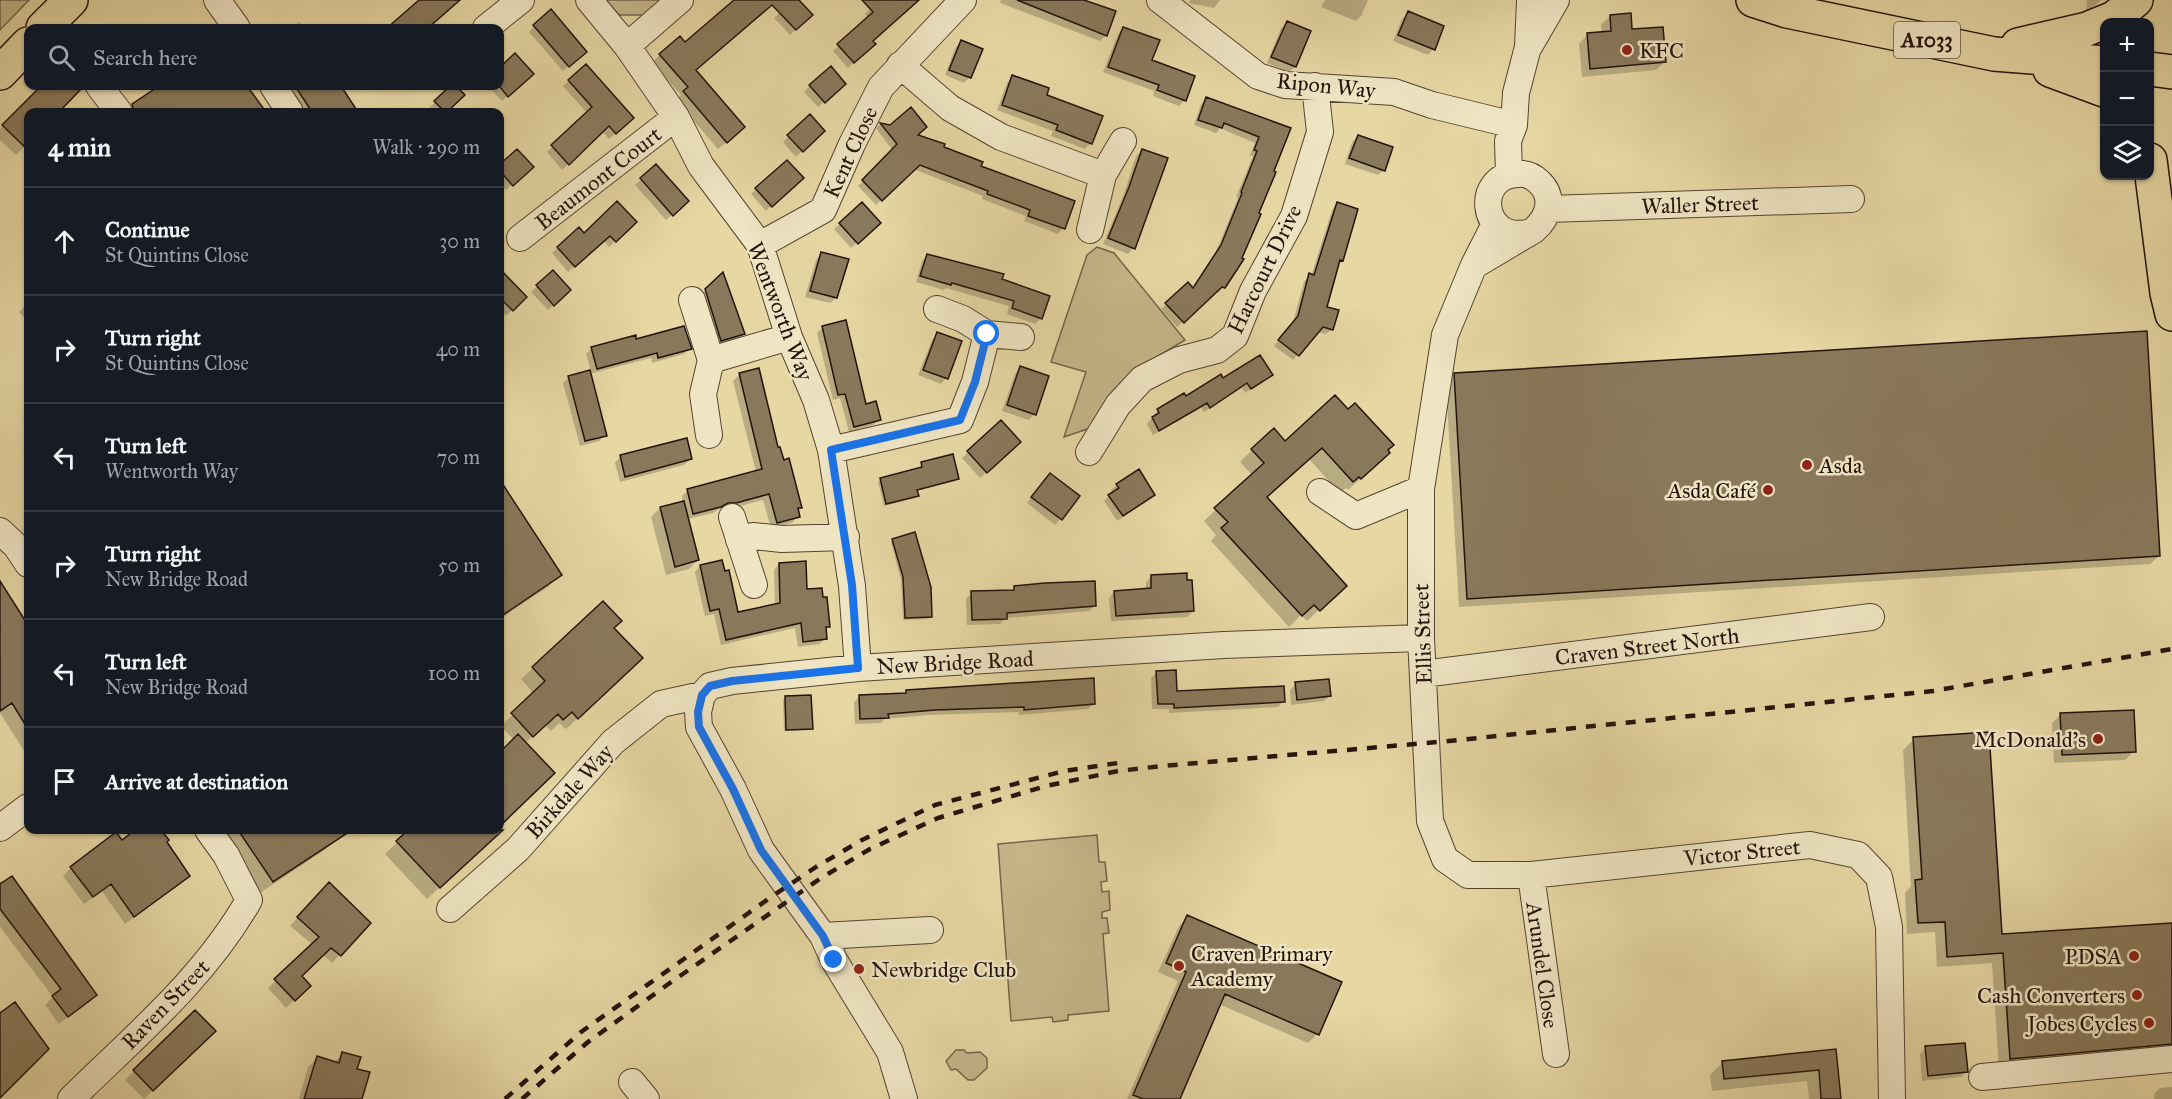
<!DOCTYPE html>
<html lang="en">
<head>
<meta charset="utf-8">
<style>
	:root { --surface:#171b24; --page:#20242c; --text:#f1f3f6; --muted:#9ea1a6; --line:#363941 }
	body { margin:0; font-family:"IM FELL Great Primer",serif; background:var(--page); color:var(--text) }
	.controls { position:absolute; right:18px; top:18px; display:grid; overflow:hidden; border-radius:12px; box-shadow:0 2px 4px #0004 }
	.controls button { width:54px; height:54px; display:grid; place-items:center; padding:0; border:0; border-bottom:2px solid var(--line); background:var(--surface); color:var(--text); font:30px sans-serif }
	.stop { position:absolute; width:18px; height:18px; margin:-14px; border:4px solid #1a73e8; border-radius:50%; background:#fff }
	.stop.end { background:#1a73e8; border-color:#fff; box-shadow:0 2px 6px #0008 }
	.list { margin:0; padding:0; list-style:none }
	h2 { display:flex; justify-content:space-between; align-items:center; height:78px; margin:0; padding:0 24px; font-size:26px }
	h2 small { font-size:20px; font-weight:400; color:var(--muted) }
	.list li { display:grid; grid-template-columns:39px 1fr auto; gap:18px; align-items:center; box-sizing:border-box; height:108px; padding:0 24px; border-top:2px solid var(--line) }
	.list b { display:block; font-size:22px; white-space:nowrap }
	.list p { margin:0; font-size:20px; white-space:nowrap; color:var(--muted) }
	.list em { font-size:20px; font-style:normal; color:var(--muted) }
	.icon { flex:none; width:33px; height:33px; fill:none; stroke:currentColor; stroke-width:2; stroke-linecap:round; stroke-linejoin:round }
	.map { position:relative; flex:none; width:2172px; height:1099px; overflow:hidden }
	.search { position:absolute; background:var(--surface); box-shadow:0 2px 4px #0004; left:24px; top:24px; width:480px; height:66px; display:flex; align-items:center; gap:15px; box-sizing:border-box; padding:0 21px; border-radius:12px; color:var(--muted); font-size:22px }
	.panel { position:absolute; background:var(--surface); box-shadow:0 2px 4px #0004; left:24px; top:108px; width:480px; height:726px; border-radius:12px }
	.map>svg:first-child { display:block }
	.green { fill:#c5b68a; stroke:#74644c; stroke-width:1.5 }
	.shadow { fill:#0003 }
	.building { fill:#89795b; stroke:#24130d; stroke-width:1.5 }
	.lines { fill:none; stroke-linecap:round; stroke-linejoin:round }
	.minor-casing { stroke:#544432; stroke-width:28 }
	.trunk-casing { stroke:#24130d; stroke-width:36 }
	.minor { stroke:#efe5c3; stroke-width:26 }
	.trunk { stroke:#e6d7a3; stroke-width:33 }
	.rail { stroke:#24130d; stroke-width:4.5; stroke-dasharray:10 10; stroke-linecap:butt }
	.route { stroke:#1a73e8; stroke-width:8 }
	.poi-dot { fill:#8f2418; stroke:#efe5c3; stroke-width:2 }
	.labels { text-anchor:middle; stroke-width:5; stroke-linejoin:round; paint-order:stroke }
	.shield { fill:#efe5c3; stroke:#615244; stroke-width:1.5 }
	.shield-label { font-size:21px; font-weight:bold; fill:#24130d }
	.poi-label { font-size:22px; fill:#24130d; stroke:#efe5c3; text-anchor:end }
	.street-label { font-size:22px; fill:#24130d; stroke:#efe5c3 }
</style>
</head>
<body>
<div class="map">
<svg width="2172" height="1099" viewBox="0 0 2172 1099">
	<rect width="100%" height="100%" fill="#e6d7a3"/>
	<filter id="stains"><feTurbulence type="fractalNoise" baseFrequency=".00333" numOctaves="4"/><feColorMatrix values="0 0 0 0 .2 0 0 0 0 .09 0 0 0 0 .02 0 0 0 .5 -.17"/></filter>
	<radialGradient id="worn" r=".72"><stop offset=".6" stop-color="#630" stop-opacity="0"/><stop offset="1" stop-color="#630" stop-opacity=".3"/></radialGradient>
	<!-- green -->
	<path class="green" d="M0,0H29L0,30Z
		M606,0H665L648,15H619Z
		M1097,247L1114,253L1185,340L1140,367L1099,425L1064,437L1086,372L1051,362L1087,255Z
		M1097,835L1099,862H1105L1107,881L1101,882L1102,892L1109,891L1110,910L1102,912V918H1107L1109,933L1103,934L1109,1011L1068,1015V1020L1053,1022L1052,1017L1011,1021L998,844Z
		M956,1050H964L967,1053L980,1052L987,1058V1068L974,1080H968L956,1069L951,1070L946,1061Z"/>
	<!-- shadow -->
	<path class="shadow" d="M422,0H459L427,28H389Z
		M737,0H776L695,71L736,135L718,149L676,100L681,95L652,62L660,55L685,44Z
		M793,0H797L811,15L790,35L774,18Z
		M879,0H916L871,41L874,44L848,68L833,51L869,18L865,14Z
		M1001,0H1082L1106,35L1100,41L1000,3Z
		M1190,0H1220L1214,8L1189,3Z
		M1325,0H1368L1361,16L1356,21L1321,7Z
		M2087,0H2101L2086,13Z
		M1408,13L1433,49L1428,55L1393,41L1402,19Z
		M1610,16L1631,31L1665,61L1656,70L1582,77L1579,44L1587,35L1602,33L1601,25Z
		M300,22L303,28H290Z
		M1287,23L1309,32L1295,67L1289,72L1267,63L1281,28Z
		M534,26L579,57L563,71L529,32Z
		M1123,29L1185,100L1179,106L1153,96L1154,91L1103,72L1118,34Z
		M961,42L970,77L964,83L945,75L955,48Z
		M515,55L526,80L502,101L488,86H500V69Z
		M1013,77L1045,96L1091,143L1085,149L1051,136L1053,131L997,110L1007,83Z
		M569,81L626,124L609,139L602,131L562,170L547,152L587,113L563,86Z
		M42,86H70L77,92L57,112H28V143L16,155L0,140V129Z
		M162,86H245L264,112H126L135,104Z
		M276,86H339L356,112H293Z
		M453,86L463,95L445,112H434L429,108Z
		M810,86L839,89L818,107L804,92Z
		M1206,99L1289,129L1241,259L1223,287L1218,293L1216,291L1177,327L1161,309L1188,285L1192,289L1216,252L1238,198L1236,197L1253,156L1250,155L1255,143L1220,128L1216,133L1194,125L1201,104Z
		M809,117L823,131L796,157L783,142Z
		M881,123L916,135L979,167L1063,228L1058,234L1024,221L1026,216L982,199L983,196L913,169L876,205L858,186L893,151L876,128Z
		M1358,136L1384,170L1378,175L1345,164L1352,142Z
		M1142,150L1133,248L1128,254L1103,244L1124,194L1136,156Z
		M517,151L527,172L506,190L500,183V166Z
		M656,166L687,201L666,220L635,185Z
		M796,184L766,211L751,194L756,189Z
		M1337,204L1341,260L1337,265L1325,308L1332,329L1326,334L1317,332L1293,360L1274,346L1293,323L1304,281L1311,276L1332,210Z
		M635,221L609,247L603,240L568,272L552,253L579,229L584,235Z
		M878,223L851,248L834,229L840,224Z
		M821,254L836,298L830,303L805,297L816,260Z
		M928,255L1000,280L1041,318L1035,324L1007,314L1009,306L946,288L944,290L916,282L922,261Z
		M553,272L569,290L548,310L531,292Z
		M504,276L525,297L506,316L500,309V280Z
		M706,290L743,334L734,343L712,349L697,299Z
		M28,303V321L19,312Z
		M823,327L865,406L879,420L873,425L849,432L840,398L833,400L817,333Z
		M937,334L946,378L941,384L918,375L932,340Z
		M635,340L690,348L684,354L652,363L651,358L589,374L605,435L599,441L580,446L563,383L569,377L591,372L586,354L592,348Z
		M1020,368L1034,414L1029,420L1002,411L1015,374Z
		M739,375L777,449L800,507L797,511L798,516L792,523L771,528L763,500L729,509L720,508L713,513L687,519L698,560L689,569L666,575L651,517L660,508L683,502L682,496L688,490L756,472L733,381Z
		M1271,375L1245,393L1242,388L1204,412L1201,408L1153,435L1147,424L1158,410L1223,380Z
		M1455,375L2159,556L2150,564L1459,607L1446,384Z
		M1335,397L1377,464L1348,490L1346,488L1340,493L1309,459L1266,497L1333,597L1307,621L1301,615L1289,627L1211,541L1216,535L1204,521L1252,475L1240,462L1252,450L1274,430L1285,443Z
		M1001,422L1013,448L980,478L962,458Z
		M685,440L690,459L684,465L620,482L615,463L620,457Z
		M922,464L958,479L955,481L916,491L917,495L915,498L884,506L878,482L881,479L920,469Z
		M1044,481L1078,497L1055,525L1027,503Z
		M500,483L560,574L549,586L500,619Z
		M1117,485L1154,495L1117,521L1104,501L1113,493L1111,490Z
		M893,540L930,617L928,619L903,620L901,580L891,542Z
		M779,564L806,591L829,626L824,630L825,638L820,644L798,647L795,628L721,645L714,614L705,616L695,572L700,566L724,573L737,614L775,606L774,570Z
		M1152,576L1193,611L1187,617L1111,621L1109,598L1114,592L1146,590V582Z
		M0,584L28,628V757L0,713Z
		M1015,588L1095,605L1089,611L1006,618L1000,624L967,625L966,599L972,593L1011,591Z
		M612,628L629,670L566,729L559,723L551,731L545,725L525,743L541,785L500,824V754L514,740L501,726L534,694L521,679L533,668Z
		M1157,672L1175,693L1284,701L1278,707L1169,713V709H1152L1151,678Z
		M1296,684L1330,696L1324,701L1291,705L1290,690Z
		M907,691L1094,703L1088,709L1019,715V712L928,715L885,719L881,723L855,724L854,702L860,696L904,695Z
		M785,697L811,728L809,730L784,731L783,700Z
		M2061,714L2134,751L2125,760L2054,763L2052,723Z
		M1914,739L2000,935L2172,924V1060L1999,1070L1992,963L1937,967L1935,932L1907,934L1905,893L1911,886L1903,750Z
		M500,829L501,830L489,842L427,899L385,854L410,830Z
		M138,830H159L167,840L165,842L188,875L125,924L102,891L84,904L63,876L71,868L122,842Z
		M218,830H337L338,837L326,849L260,893Z
		M0,886L95,995L59,1024L45,1005L53,997L0,927Z
		M321,892L369,923L332,963L322,954L300,976L309,986L286,1008L268,988L313,945L290,926Z
		M1187,917L1317,1034L1308,1043L1219,1004L1179,1099H1127L1178,981L1158,972L1179,926Z
		M195,1012L214,1031L144,1099L125,1080Z
		M1926,1048L1966,1071L1961,1077L1922,1081L1920,1054Z
		M1834,1051L1839,1099H1809L1807,1081L1712,1091L1710,1075L1722,1063Z
		M343,1054L360,1099H299L308,1067L317,1058L333,1063Z
		M2172,1087V1099H2154V1094L2160,1088Z"/>
	<!-- building -->
	<path class="building" d="M419,0H460L428,28H387Z
		M734,0H799L813,15L796,30L772,5L696,70L745,127L727,143L683,91L688,87L659,54L680,36L685,42Z
		M862,0H919L873,41L876,44L854,63L837,44L873,12Z
		M1017,0H1084L1116,11L1107,36Z
		M551,9L587,52L569,67L533,25Z
		M1408,11L1444,26L1435,50L1398,35Z
		M1631,13L1632,29L1663,27L1666,62L1590,69L1587,33L1611,31L1610,15Z
		M1287,21L1311,31L1296,67L1271,57Z
		M1123,27L1160,40L1152,60L1195,76L1186,101L1157,90L1159,85L1108,67Z
		M961,40L983,49L971,78L949,70Z
		M515,53L534,74L508,97L500,87V67Z
		M586,64L634,118L616,134L609,126L569,165L551,145L592,107L568,80Z
		M831,66L846,84L825,103L809,85Z
		M1012,75L1049,88L1047,95L1103,116L1092,144L1056,130L1058,125L1002,105Z
		M41,86H84L59,112H28V150L2,125Z
		M159,86H247L266,112H134L132,104Z
		M295,86H341L358,112H312Z
		M450,86H456L465,95L447,112H445L434,101Z
		M1206,97L1291,128L1274,171L1276,172L1259,213L1261,214L1242,258L1244,259L1225,288L1222,287L1184,323L1165,303L1188,282L1193,288L1221,245L1242,193L1241,192L1257,151L1254,150L1259,137L1224,123L1222,128L1198,120Z
		M911,107L927,127L918,135L945,144L944,147L983,162L981,166L1075,201L1065,229L1028,216L1030,210L987,194L988,191L920,165L882,201L862,180L897,144L880,123L890,125Z
		M810,114L825,131L803,152L787,135Z
		M1358,135L1393,147L1385,171L1349,158Z
		M517,149L534,167L513,186L500,171V164Z
		M1142,149L1168,158L1135,249L1108,238L1129,187Z
		M787,160L804,178L772,207L755,188Z
		M656,164L689,201L673,216L640,178Z
		M617,201L637,222L616,242L610,236L575,267L557,247L579,227L584,233Z
		M862,202L881,223L858,244L839,223Z
		M1337,202L1358,209L1343,261L1340,260L1327,307L1339,310L1333,330L1323,327L1299,356L1278,340L1298,316L1309,273L1314,275Z
		M821,252L849,259L837,298L810,291Z
		M927,254L1004,274L1002,279L1050,296L1042,319L1012,308L1014,301L952,283L951,285L920,276Z
		M500,269L527,297L513,311L500,298Z
		M553,270L571,290L554,306L536,285Z
		M723,272L745,334L721,341L705,289Z
		M846,320L866,404L876,401L881,420L854,427L845,394L838,395L822,326Z
		M684,326L692,349L658,358L657,353L597,369L591,347L636,335V339Z
		M2147,331L2160,556L1467,599L1454,373Z
		M937,332L962,341L948,379L923,370Z
		M1260,355L1273,375L1251,389L1247,383L1210,408L1207,403L1159,431L1152,417L1159,413L1157,409L1184,393L1186,396L1221,374L1223,378Z
		M1020,366L1049,376L1036,415L1007,405Z
		M759,368L778,447H780L784,460L789,458L802,508H798L800,517L777,523L769,494L736,503H728L721,507L693,514L687,489L762,469L739,373Z
		M590,370L607,436L585,441L568,376Z
		M1335,395L1348,409L1355,403L1394,445L1388,450L1390,453L1361,479L1359,477L1353,482L1322,448L1267,497L1347,586L1320,611L1314,605L1302,616L1221,528L1228,522L1214,508L1264,463L1251,449L1274,428L1285,441Z
		M1001,420L1021,442L987,473L967,451Z
		M687,438L692,459L625,477L620,455Z
		M953,454L959,479L917,490L919,496L886,504L880,478L922,467L921,462Z
		M1139,469L1155,495L1123,516L1108,495L1119,488L1116,484Z
		M1050,473L1080,496L1062,520L1031,497Z
		M500,480L562,575L500,617Z
		M684,501L699,560L675,567L660,507Z
		M915,532L931,587L932,617L905,618L903,577L892,539Z
		M722,560L725,571L729,570L738,612L780,603L779,563L806,561L807,589L822,588L823,597H827L830,627H826L827,639L803,642L801,623L726,640L719,609L710,611L700,565Z
		M1187,573V580H1192L1194,611L1116,616L1114,591L1151,588V575Z
		M0,581L28,625V729L12,703L0,711Z
		M1095,581L1096,606L1007,613V619L972,620L971,591L1014,590V586L1045,583Z
		M603,601L622,621L614,628L643,658L578,719L572,712L563,720L558,714L533,737L511,713L545,681L532,667Z
		M1176,670L1177,691L1284,686L1285,702L1174,708V704H1158L1156,671Z
		M1094,678L1095,704L1024,710V707L935,710L888,714L889,718L860,719L859,695L906,693V690Z
		M1329,679L1331,696L1297,700L1295,682Z
		M811,695L813,729L786,730L785,696Z
		M2134,710L2136,752L2062,755L2060,713Z
		M1989,732L2002,934L2172,923V1044L2010,1059L2003,953L1947,957L1945,922L1918,923L1915,880L1922,879L1913,737Z
		M518,734L555,773L500,826V752Z
		M135,830H161L169,840L167,842L190,876L134,917L111,884L93,897L70,867L116,832L122,840Z
		M238,830H352L273,882Z
		M408,830H503L440,888L396,841Z
		M12,876L97,995L68,1017L52,996L61,989L0,909V884Z
		M329,882L371,923L341,956L331,948L302,976L311,986L295,1001L274,979L319,937L297,917Z
		M1187,915L1342,982L1319,1035L1225,994L1180,1099H1143L1133,1095L1186,972L1166,963Z
		M15,1002L49,1049L0,1098V1013Z
		M195,1010L216,1031L153,1091L133,1070Z
		M1965,1043L1968,1072L1928,1076L1925,1046Z
		M1836,1049L1841,1099H1821L1819,1070L1724,1079L1722,1061Z
		M342,1052L361,1057L357,1069L370,1072L362,1099H304L317,1056L339,1063Z"/>
	<g class="lines">
		<!-- minor casing -->
		<g class="minor-casing">
			<path id="minor" d="M217,0L237,28
				M589,0L627,46L676,117L701,166L760,245L789,337L816,400L831,450L852,586L858,668
				M1160,0L1258,76L1285,85L1394,92L1432,105L1514,125
				M486,28L521,0
				M1530,45L1556,0
				M627,46L680,0
				M900,65L950,108L1001,137L1103,175
				M99,86L119,112
				M273,86L290,112
				M1509,175L1508,141L1514,125L1516,93L1528,47L1530,0
				M1549,209L1851,199
				M1495,224L1474,265L1445,335L1421,489V638L1430,821L1445,859L1468,875H1531L1810,845L1858,855L1879,877L1889,927L1892,1099
				M1090,230L1103,175L1123,141
				M520,238L676,117
				M760,245L823,210L852,144L881,87L963,0
				M1475,265L1534,230C1549,217 1555,197 1539,182C1533,176 1526,173 1518,174C1474,175 1480,242 1527,233
				M692,300L711,360L789,337
				M937,309L963,319L987,334L1021,337
				M709,435L703,394L711,360
				M831,450L960,420L975,382L987,334
				M1089,452L1118,405L1142,379L1179,360L1217,350L1235,336L1253,291L1294,216L1320,132L1315,86
				M1320,492L1356,516L1421,489
				M732,517L754,585
				M0,531L16,546L28,564
				M739,540L753,536L782,539L846,537
				M1423,674L1871,617
				M0,828L28,807
				M1531,875L1556,1054
				M450,909L518,849L613,742L661,704L702,695
				M823,936L930,930
				M1982,1077L2172,1059
				M632,1082L646,1099
				M71,1099C134,1037 205,978 249,900L226,855L208,830
				M904,1099L890,1052L834,960L823,936L761,850L733,789L699,727L698,712L702,695L710,686L732,681L858,668L1224,645L1421,638"/>
		</g>
		<!-- trunk casing -->
		<g class="trunk-casing">
			<path id="trunk" d="M1753,0L1787,11L1994,54L2104,63
				M43,28L71,0
				M2018,45L2087,29L2114,18L2136,0
				M2150,69L2172,72
				M2050,70L2104,90
				M0,73L28,44
				M2150,160L2167,293L2172,314"/>
		</g>
		<!-- minor -->
		<use href="#minor" class="minor"/>
		<!-- trunk -->
		<use href="#trunk" class="trunk"/>
		<!-- rail -->
		<path class="rail" d="M505,1099L581,1032L774,895L816,867L862,840L935,805L1064,771L1118,763
			M522,1099L588,1042L667,985L821,878L870,849L938,818L1046,786L1118,771L1162,766L1449,741L1933,691L2172,649"/>
	</g>
	<g class="lines">
		<!-- route -->
		<path class="route" d="M834,960L823,936L761,850L733,789L699,727L698,712L702,695L710,686L732,681L858,668L852,585L831,450L960,420L975,382L987,334"/>
	</g>
	<!-- markers -->
	<g class="poi-dot">
		<circle cx="1627" cy="50" r="6"/>
		<circle cx="1807" cy="465" r="6"/>
		<circle cx="1768" cy="490" r="6"/>
		<circle cx="2098" cy="739" r="6"/>
		<circle cx="2134" cy="956" r="6"/>
		<circle cx="1179" cy="966" r="6"/>
		<circle cx="859" cy="969" r="6"/>
		<circle cx="2137" cy="995" r="6"/>
		<circle cx="2149" cy="1023" r="6"/>
	</g>
	<g class="labels">
		<!-- shield labels -->
		<rect class="shield" x="1894" y="22" width="66" height="36" rx="4.5"/>
		<g class="shield-label">
			<text x="1927" y="47">A1033</text>
		</g>
		<!-- poi labels -->
		<g class="poi-label">
			<text x="1639" y="58" text-anchor="start">KFC</text>
			<text x="1819" y="473" text-anchor="start">Asda</text>
			<text x="1756" y="498">Asda Café</text>
			<text x="2086" y="747">McDonald's</text>
			<text x="1191" y="961" text-anchor="start">Craven Primary<tspan x="1191" dy="25">Academy</tspan></text>
			<text x="2122" y="964">PDSA</text>
			<text x="871" y="977" text-anchor="start">Newbridge Club</text>
			<text x="2125" y="1003">Cash Converters</text>
			<text x="2137" y="1031">Jobes Cycles</text>
		</g>
		<!-- street labels -->
		<g class="street-label">
			<text transform="translate(1326 85) rotate(6)" y="8">Ripon Way</text>
			<text transform="translate(850 152) rotate(-65)" y="8">Kent Close</text>
			<text transform="translate(598 178) rotate(-38)" y="8">Beaumont Court</text>
			<text transform="translate(1700 204) rotate(-2)" y="8">Waller Street</text>
			<text transform="translate(1264 269) rotate(-64)" y="8">Harcourt Drive</text>
			<text transform="translate(781 311) rotate(69)" y="8">Wentworth Way</text>
			<text transform="translate(1422 634) rotate(-92)" y="8">Ellis Street</text>
			<text transform="translate(1647 646) rotate(-7)" y="8">Craven Street North</text>
			<text transform="translate(955 662) rotate(-3)" y="8">New Bridge Road</text>
			<text transform="translate(569 791) rotate(-48)" y="8">Birkdale Way</text>
			<text transform="translate(1742 852) rotate(-6)" y="8">Victor Street</text>
			<text transform="translate(1543 965) rotate(82)" y="8">Arundel Close</text>
			<text transform="translate(165 1004) rotate(-46)" y="8">Raven Street</text>
		</g>
	</g>
	<rect width="100%" height="100%" filter="url(#stains)"/>
	<rect width="100%" height="100%" fill="url(#worn)"/>
</svg>
<div class="controls">
<button>+</button>
<button>−</button>
<button><svg class="icon" aria-label="layers" viewBox="0 0 24 24"><path d="M12 4l9 5-9 5-9-5zM3 14l9 5 9-5"/></svg></button>
</div>
<div class="stop" style="left:987px;top:334px"></div>
<div class="stop end" style="left:834px;top:960px"></div>
<div class="search"><svg class="icon" aria-label="search" viewBox="0 0 24 24"><circle cx="10" cy="10" r="6"/><path d="M15 15l6 6"/></svg>Search here</div>
<section class="panel">
<h2>4 min<small>Walk · 290 m</small></h2>
<ul class="list">
<li><svg class="icon" aria-label="ahead" viewBox="0 0 24 24"><path d="M12 20V5M6 11l6-6 6 6"/></svg><div><b>Continue</b><p>St Quintins Close</p></div><em>30 m</em></li>
<li><svg class="icon" aria-label="right" viewBox="0 0 24 24"><path d="M7 20v-9h11M14 6l5 5-5 5"/></svg><div><b>Turn right</b><p>St Quintins Close</p></div><em>40 m</em></li>
<li><svg class="icon" aria-label="left" viewBox="0 0 24 24"><path d="M17 20v-9H6M10 6l-5 5 5 5"/></svg><div><b>Turn left</b><p>Wentworth Way</p></div><em>70 m</em></li>
<li><svg class="icon" aria-label="right" viewBox="0 0 24 24"><path d="M7 20v-9h11M14 6l5 5-5 5"/></svg><div><b>Turn right</b><p>New Bridge Road</p></div><em>50 m</em></li>
<li><svg class="icon" aria-label="left" viewBox="0 0 24 24"><path d="M17 20v-9H6M10 6l-5 5 5 5"/></svg><div><b>Turn left</b><p>New Bridge Road</p></div><em>100 m</em></li>
<li><svg class="icon" aria-label="arrive" viewBox="0 0 24 24"><path d="M6 21V4h12l-3 4 3 4H6"/></svg><div><b>Arrive at destination</b></div></li>
</ul>
</section>
</div>
</body>
</html>
